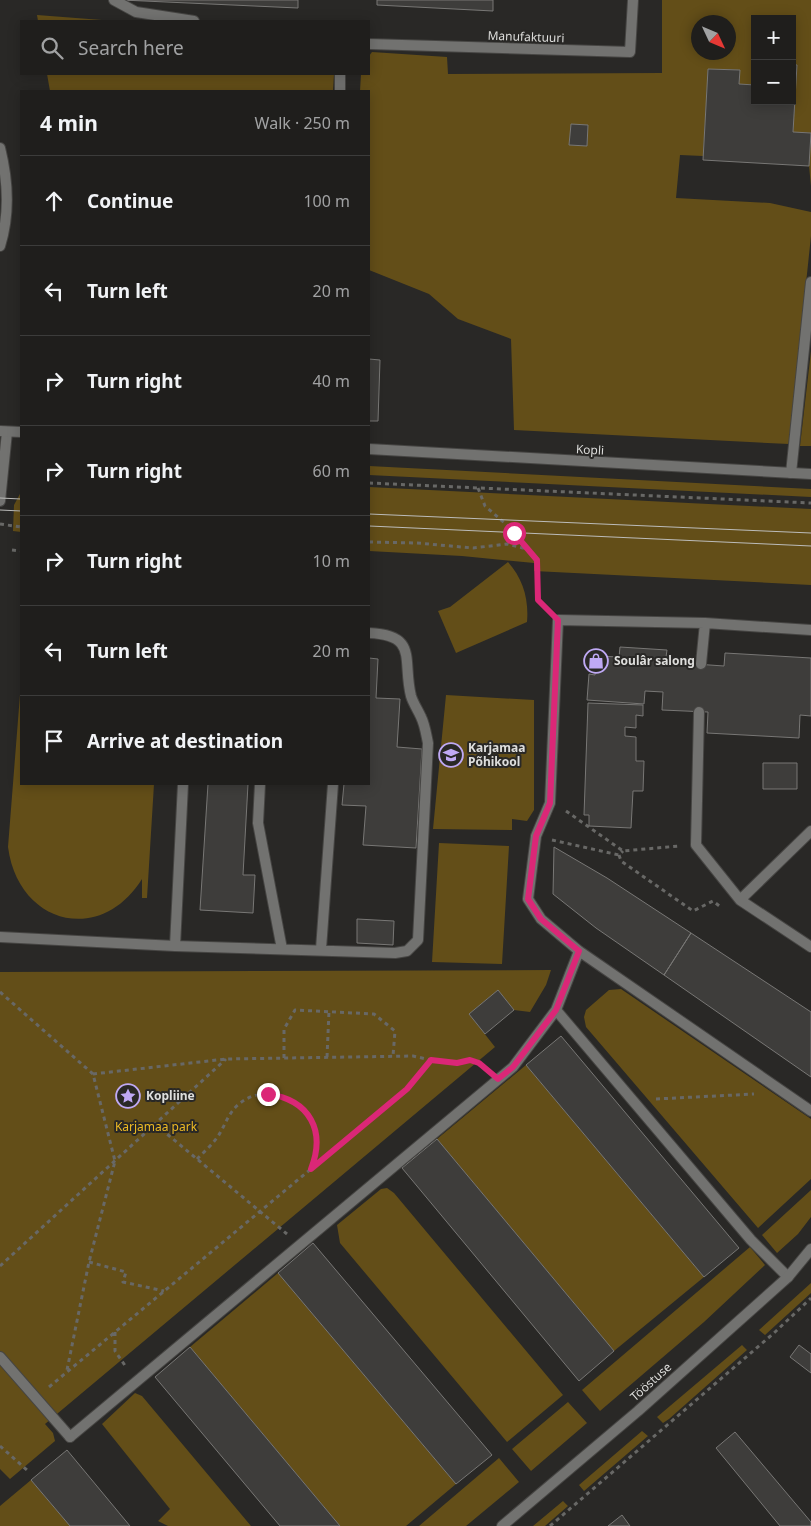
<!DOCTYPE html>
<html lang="en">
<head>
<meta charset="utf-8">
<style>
	:root { --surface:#1f1e1c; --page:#2c2b29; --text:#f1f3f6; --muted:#a1a2a3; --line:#3c3c3b }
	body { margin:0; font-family:"Noto Sans",sans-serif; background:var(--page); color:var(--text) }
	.controls { position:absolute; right:15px; top:15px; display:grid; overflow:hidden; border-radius:0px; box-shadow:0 2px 12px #0003 }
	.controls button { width:45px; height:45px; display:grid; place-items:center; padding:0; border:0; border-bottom:1px solid var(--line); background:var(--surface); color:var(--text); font:25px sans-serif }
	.compass { position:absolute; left:691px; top:15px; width:45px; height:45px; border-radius:50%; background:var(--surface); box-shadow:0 2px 12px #0003; rotate:134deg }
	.stop { position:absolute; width:15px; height:15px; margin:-11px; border:4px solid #db2777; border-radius:50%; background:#fff }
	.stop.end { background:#db2777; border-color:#fff; box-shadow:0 1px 5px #0008 }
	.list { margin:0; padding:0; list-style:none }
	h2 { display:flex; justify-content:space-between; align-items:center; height:65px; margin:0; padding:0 20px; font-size:21px }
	h2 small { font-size:16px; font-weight:400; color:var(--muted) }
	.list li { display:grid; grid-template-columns:32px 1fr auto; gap:15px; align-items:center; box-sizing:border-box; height:90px; padding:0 20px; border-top:1px solid var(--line) }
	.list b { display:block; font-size:19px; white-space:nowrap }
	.list em { font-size:16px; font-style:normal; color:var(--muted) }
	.icon { flex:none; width:28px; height:28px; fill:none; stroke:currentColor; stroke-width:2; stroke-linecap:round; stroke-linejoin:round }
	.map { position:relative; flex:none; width:811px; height:1526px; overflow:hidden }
	.search { position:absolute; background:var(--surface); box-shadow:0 2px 12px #0003; left:20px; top:20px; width:350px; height:55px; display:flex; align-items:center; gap:12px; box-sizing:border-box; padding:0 18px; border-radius:0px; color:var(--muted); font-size:19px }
	.panel { position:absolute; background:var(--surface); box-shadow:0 2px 12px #0003; left:20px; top:90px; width:350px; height:695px; border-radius:0px }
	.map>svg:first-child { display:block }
	.green { fill:#634e18; fill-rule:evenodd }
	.building { fill:#3e3d3b; stroke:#787775 }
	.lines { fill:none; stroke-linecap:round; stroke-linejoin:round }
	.service-casing { stroke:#464543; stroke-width:12 }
	.minor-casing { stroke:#464543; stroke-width:12 }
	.tertiary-casing { stroke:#464543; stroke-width:12 }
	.path { stroke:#686866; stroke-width:3; stroke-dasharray:4 4; stroke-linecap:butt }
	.service { stroke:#727270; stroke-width:10 }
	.minor { stroke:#727270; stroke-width:10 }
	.tertiary { stroke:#727270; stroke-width:10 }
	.tram { stroke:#bcbcba; stroke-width:1 }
	.route { stroke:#db2777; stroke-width:6 }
	.labels { text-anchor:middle; stroke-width:4; stroke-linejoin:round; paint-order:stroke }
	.street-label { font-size:12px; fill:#dededc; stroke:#292826 }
	.poi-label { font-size:12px; font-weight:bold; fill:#dededc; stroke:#292826; text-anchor:start }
	.park-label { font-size:12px; fill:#eeba23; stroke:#292826 }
</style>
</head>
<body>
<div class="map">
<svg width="811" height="1526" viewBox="0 0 811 1526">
	<rect width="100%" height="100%" fill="#292826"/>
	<!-- green -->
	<path class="green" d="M662,0H811V186L809,166L811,133L793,132L797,65L792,64V19H755V85L739,84L740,70L708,69L703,156L680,155L676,198L770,203L811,212V236L789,444L514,430L511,339L458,319L429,294L369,270V91H360L361,74H369V56L372,52L447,57L448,74L662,73ZM698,22H728V52H698ZM571,125H588L587,146L569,145Z
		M37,15L115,21H38Z
		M47,74H334L333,91H50Z
		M811,351V446H800Z
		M369,466L811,489V497L369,475Z
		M369,487L811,509V585L534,571V563L462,556L369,551Z
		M21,492V532L13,531L14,505Z
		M508,562C523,579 529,599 527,622L456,653L438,611L450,607Z
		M21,682V784H154L147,898H142V879C100,946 18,924 8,847Z
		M446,695L534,700V810L527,821L512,819V830L433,829Z
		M439,843L509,846L502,964L432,962Z
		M551,970L546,985L530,1012L514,1010L498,990L469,1014L495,1047L45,1424L53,1433L55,1441L10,1479L0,1469V972Z
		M621,989L811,1119V1179L758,1228L586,1027L584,1017L586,1010L609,990Z
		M526,1065L704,1277L614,1351L437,1139Z
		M387,1188L394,1193L563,1395L507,1442L340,1243L337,1225L381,1189Z
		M811,1190V1217L798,1234L777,1253L762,1235Z
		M750,1247L765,1265L704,1322L600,1411L582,1390Z
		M278,1273L456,1484L406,1526H340L190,1347Z
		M811,1283V1293L765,1335L759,1330Z
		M742,1345L747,1350L669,1419L663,1423L657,1417Z
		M135,1393L142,1396L251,1526H168L158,1521L170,1509L102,1424Z
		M568,1402L587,1423L531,1471L512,1449Z
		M642,1431L648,1436L584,1491L579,1485Z
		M499,1458L519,1482L466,1526H419Z
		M31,1480L70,1526H0V1506Z
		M563,1501L568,1506L545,1526H533Z"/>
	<!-- building -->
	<path class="building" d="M122,0H298V8Z
		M377,0H493V11L377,5Z
		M792,64L797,65L793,132L811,133L809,166L703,160L708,69L740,70L739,84L755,85V101H792Z
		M571,124L588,125L587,146L569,145Z
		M369,359L380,360L378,421H369Z
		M620,647L667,650L666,657L681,658V663L724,666L725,653L811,658V716L800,715L799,738L707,733L708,712L662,710L663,692L645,691L644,704L587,700L589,674L595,675L596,656L619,657Z
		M369,658L378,659L376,698L400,699L397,747L422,749L416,848L363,845L366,806L342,805L344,784H369Z
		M588,703L643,705V716L636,715V728L625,727V736L636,737V761H644L643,791H633L631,828L589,826V815H584Z
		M763,763H797V789H763Z
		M208,784H248L243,875H255L253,913L200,910Z
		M554,847L607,878L691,933L664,975L596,928L553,894Z
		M357,919L394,921L393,945L357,943Z
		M691,933L811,1012V1077L664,975Z
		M498,990L514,1010L485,1034L469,1014Z
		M561,1036L739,1248L704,1277L526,1065Z
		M437,1139L614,1351L579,1381L402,1168Z
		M313,1243L492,1455L456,1484L278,1273Z
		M799,1345L811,1354V1373L790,1357Z
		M190,1347L340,1526H280L155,1377Z
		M735,1432L811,1522V1526H780L716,1448Z
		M67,1450L130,1526H70L31,1480Z
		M622,1515L630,1526H608Z"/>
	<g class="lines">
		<!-- service casing -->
		<g class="service-casing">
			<path id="service" d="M114,0L136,12L194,21
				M0,148C8,180 10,214 0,246
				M791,473L811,282
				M705,623L558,620L550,803L536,836L528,899L541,919L579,951L811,1111
				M701,664L705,623L811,630
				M699,712L696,845L740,900L811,947
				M260,784L258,823L282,949
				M740,900L811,831
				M0,937L175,946L395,953L407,951L418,940L428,743C426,734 425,725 421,717C418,710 413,703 411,696C402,660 419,635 369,633
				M175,946L183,784
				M321,949L333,784
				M556,1010L751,1240L788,1277
				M70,1437L513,1067L556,1010L579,951"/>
		</g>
		<!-- minor casing -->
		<g class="minor-casing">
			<path id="minor" d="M369,44L630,52L633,0
				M340,91V74
				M0,501L7,432
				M0,1357L70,1437"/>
		</g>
		<!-- tertiary casing -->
		<g class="tertiary-casing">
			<path id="tertiary" d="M0,431L21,432
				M369,449L811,474
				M502,1526L638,1411L788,1277L811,1249"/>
		</g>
		<!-- path -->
		<path class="path" d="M369,483L811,503
			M478,488L485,506L508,526L527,549
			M0,524L21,527
			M369,542L417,543L473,548L507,544L527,549L537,560V600L545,608
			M12,550L21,551
			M566,811L623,851L679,846
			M552,840L619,855L623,851
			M619,855L621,861L693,911L713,901L722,908
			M0,992L93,1074L115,1161L89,1262L67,1370
			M327,1057L329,1011
			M284,1058V1029L295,1010L374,1014L395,1031L393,1056
			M93,1074L226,1059L413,1056L431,1060
			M656,1099L754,1094
			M155,1124L287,1234
			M197,1159C205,1151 215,1142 220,1133C226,1123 229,1112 239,1104C267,1080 310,1103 317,1135C319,1147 315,1158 311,1169
			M89,1262L126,1272L123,1282L164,1291
			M0,1266L226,1059
			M115,1332V1351L126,1367
			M49,1387L407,1089L431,1060L457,1063L470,1060L485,1068
			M0,1446L28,1471
			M550,1526L774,1333L811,1298"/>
		<!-- service -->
		<use href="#service" class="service"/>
		<!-- minor -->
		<use href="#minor" class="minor"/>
		<!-- tertiary -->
		<use href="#tertiary" class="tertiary"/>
		<!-- tram -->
		<path class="tram" d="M0,498L21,499
			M0,510L21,511
			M369,514L811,533
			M369,526L811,546"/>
	</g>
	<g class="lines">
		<!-- route -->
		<path class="route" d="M268,1094C310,1100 326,1131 311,1169L407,1089L431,1060L457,1063L470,1060L479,1063L498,1079L513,1067L556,1010L579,951L541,919L528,899L536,836L550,803L558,620L538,600L537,560L514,533"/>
	</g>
	<!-- icons -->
	<defs>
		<g id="shop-ring" transform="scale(1.25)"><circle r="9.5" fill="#292826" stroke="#bfa9f4" stroke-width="1.5"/><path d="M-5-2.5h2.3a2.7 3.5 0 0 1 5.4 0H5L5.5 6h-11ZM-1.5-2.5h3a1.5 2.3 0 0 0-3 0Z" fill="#bfa9f4"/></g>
		<g id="school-ring" transform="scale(1.25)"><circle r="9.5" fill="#292826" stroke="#bfa9f4" stroke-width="1.5"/><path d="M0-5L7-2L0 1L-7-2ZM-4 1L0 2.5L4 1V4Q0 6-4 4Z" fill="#bfa9f4"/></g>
		<g id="sight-ring" transform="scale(1.25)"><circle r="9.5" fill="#292826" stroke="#bfa9f4" stroke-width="1.5"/><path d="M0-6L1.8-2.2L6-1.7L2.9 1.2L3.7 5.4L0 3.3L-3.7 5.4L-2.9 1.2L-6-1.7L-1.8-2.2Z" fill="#bfa9f4"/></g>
	</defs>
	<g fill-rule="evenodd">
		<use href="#shop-ring" x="596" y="661"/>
		<use href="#school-ring" x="451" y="755"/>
		<use href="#sight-ring" x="128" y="1096"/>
	</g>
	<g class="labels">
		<!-- street labels -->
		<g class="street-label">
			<text transform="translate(526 37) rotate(2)" y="4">Manufaktuuri</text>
			<text transform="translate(590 450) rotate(3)" y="4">Kopli</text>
			<text transform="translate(651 1382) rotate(-42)" y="4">Tööstuse</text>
		</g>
		<!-- poi labels -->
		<g class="poi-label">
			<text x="614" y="665">Soulâr salong</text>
			<text x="468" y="752">Karjamaa<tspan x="468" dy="14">Põhikool</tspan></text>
			<text x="146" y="1100">Kopliine</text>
		</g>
		<!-- park labels -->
		<g class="park-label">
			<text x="156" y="1131">Karjamaa park</text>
		</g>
	</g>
</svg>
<div class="controls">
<button>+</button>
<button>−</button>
</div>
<svg class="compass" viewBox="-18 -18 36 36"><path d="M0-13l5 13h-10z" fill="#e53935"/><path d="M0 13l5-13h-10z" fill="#a1a2a3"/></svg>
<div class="stop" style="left:514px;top:533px"></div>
<div class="stop end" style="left:268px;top:1094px"></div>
<div class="search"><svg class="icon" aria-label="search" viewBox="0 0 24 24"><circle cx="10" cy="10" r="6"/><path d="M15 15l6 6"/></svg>Search here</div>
<section class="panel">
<h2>4 min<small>Walk · 250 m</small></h2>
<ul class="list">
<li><svg class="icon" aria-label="ahead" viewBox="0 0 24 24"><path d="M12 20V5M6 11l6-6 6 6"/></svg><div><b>Continue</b></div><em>100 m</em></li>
<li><svg class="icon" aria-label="left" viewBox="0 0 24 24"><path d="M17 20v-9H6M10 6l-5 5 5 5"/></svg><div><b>Turn left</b></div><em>20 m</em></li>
<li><svg class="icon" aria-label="right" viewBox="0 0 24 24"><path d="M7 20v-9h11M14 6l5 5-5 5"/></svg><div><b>Turn right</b></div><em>40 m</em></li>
<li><svg class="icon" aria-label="right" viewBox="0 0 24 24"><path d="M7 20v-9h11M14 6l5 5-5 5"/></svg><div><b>Turn right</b></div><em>60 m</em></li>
<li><svg class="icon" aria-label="right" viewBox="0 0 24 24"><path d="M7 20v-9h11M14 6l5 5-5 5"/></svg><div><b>Turn right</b></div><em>10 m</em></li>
<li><svg class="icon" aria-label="left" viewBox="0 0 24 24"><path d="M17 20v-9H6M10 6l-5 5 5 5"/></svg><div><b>Turn left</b></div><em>20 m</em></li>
<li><svg class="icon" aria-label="arrive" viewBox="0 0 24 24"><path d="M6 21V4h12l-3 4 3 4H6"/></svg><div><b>Arrive at destination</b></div></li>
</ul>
</section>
</div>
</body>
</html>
